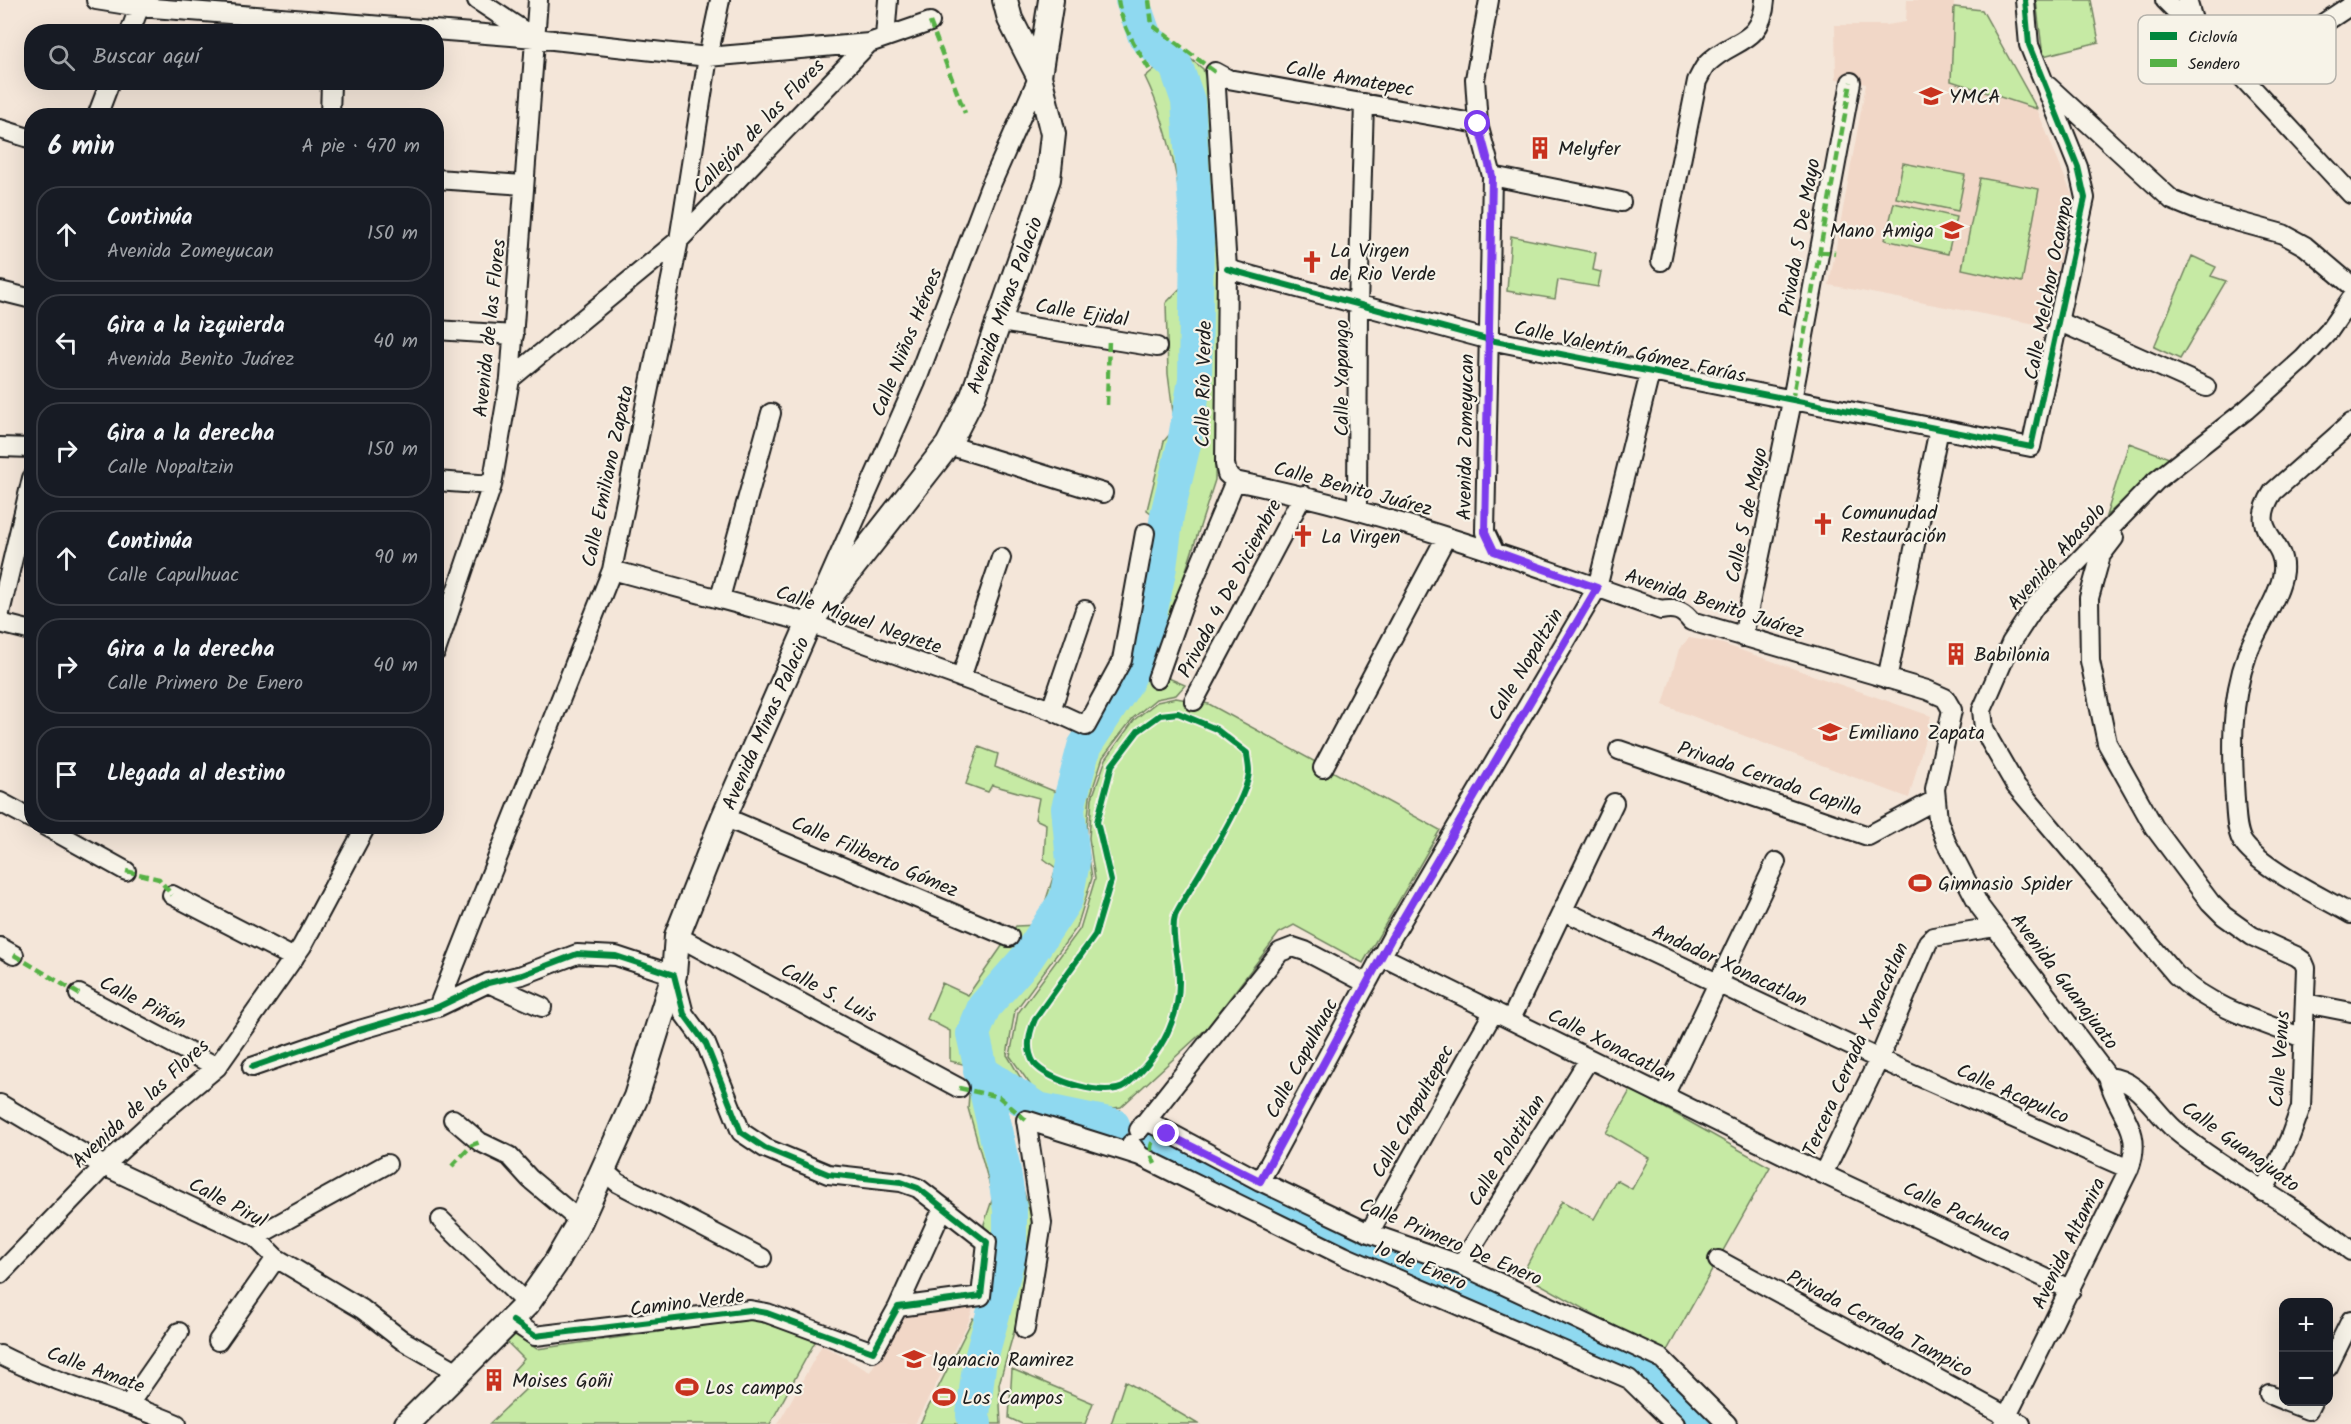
<!DOCTYPE html>
<html lang="es">
<head>
<meta charset="utf-8">
<style>
	:root { --surface:#171b24; --page:#242831; --text:#f1f3f6; --muted:#9ea1a6; --line:#363941 }
	body { margin:0; font-family:Kalam,sans-serif; background:var(--page); color:var(--text) }
	.controls { position:absolute; right:18px; bottom:18px; display:grid; overflow:hidden; border-radius:12px; box-shadow:0 6px 24px #0002 }
	.controls button { width:54px; height:54px; display:grid; place-items:center; padding:0; border:0; border-bottom:2px solid var(--line); background:var(--surface); color:var(--text); font:30px sans-serif }
	.stop { position:absolute; width:18px; height:18px; margin:-14px; border:4px solid #7c3aed; border-radius:50%; background:#fff }
	.stop.end { background:#7c3aed; border-color:#fff; box-shadow:0 2px 6px #0008 }
	.list { margin:0; padding:0; list-style:none }
	h2 { display:flex; justify-content:space-between; align-items:center; height:78px; margin:0; padding:0 24px; font-size:26px }
	h2 small { font-size:20px; font-weight:400; color:var(--muted) }
	.list li { display:grid; grid-template-columns:39px 1fr auto; gap:18px; align-items:center; box-sizing:border-box; height:96px; margin:0 12px 12px; padding:0 12px; border:2px solid var(--line); border-radius:24px }
	.list b { display:block; font-size:22px; white-space:nowrap }
	.list p { margin:0; font-size:20px; white-space:nowrap; color:var(--muted) }
	.list em { font-size:20px; font-style:normal; color:var(--muted) }
	.icon { flex:none; width:33px; height:33px; fill:none; stroke:currentColor; stroke-width:2; stroke-linecap:round; stroke-linejoin:round }
	.map { position:relative; flex:none; width:2351px; height:1424px; overflow:hidden }
	.search { position:absolute; background:var(--surface); box-shadow:0 6px 24px #0002; left:24px; top:24px; width:420px; height:66px; display:flex; align-items:center; gap:15px; box-sizing:border-box; padding:0 21px; border-radius:24px; color:var(--muted); font-size:22px }
	.panel { position:absolute; background:var(--surface); box-shadow:0 6px 24px #0002; left:24px; top:108px; width:420px; height:726px; border-radius:24px }
	.map>svg:first-child { display:block }
	.built { fill:#f1d7c7 }
	.green { fill:#c6eaa4; stroke:#718360; stroke-width:1.5 }
	.lines { fill:none; stroke-linecap:round; stroke-linejoin:round }
	.river { stroke:#8fd9f0; stroke-width:34 }
	.minor-casing { stroke:#1c1c1c; stroke-width:22 }
	.major-casing { stroke:#1c1c1c; stroke-width:28 }
	.minor { stroke:#f7f3e8; stroke-width:18 }
	.major { stroke:#f7f3e8; stroke-width:24 }
	.quiet { stroke:#55b145; stroke-width:4.5; stroke-dasharray:9 4.5; stroke-linecap:butt }
	.cycleway-casing { stroke:#f7f3e8; stroke-width:10 }
	.cycleway { stroke:#00873e; stroke-width:6 }
	.route { stroke:#7c3aed; stroke-width:8 }
	.labels { text-anchor:middle; stroke-width:4.5; stroke-linejoin:round; paint-order:stroke }
	.street-label { font-size:20px; fill:#1c1c1c; stroke:#f7f3e8 }
	.poi-label { font-size:20px; fill:#1c1c1c; stroke:#f7f3e8; text-anchor:start }
	.key { fill:#f7f3e8; stroke:#b5b2ab; stroke-width:1.5 }
	.key-label { font-size:16px; fill:#1c1c1c }
</style>
</head>
<body>
<div class="map">
<svg width="2351" height="1424" viewBox="0 0 2351 1424">
	<rect width="100%" height="100%" fill="#f4e6d9"/>
	<filter id="ink" filterUnits="userSpaceOnUse"><feTurbulence type="fractalNoise" baseFrequency=".0167" numOctaves="2"/><feDisplacementMap in="SourceGraphic" scale="12" xChannelSelector="R" yChannelSelector="G"/><feConvolveMatrix kernelMatrix="1 2 1 2 8 2 1 2 1" color-interpolation-filters="sRGB"/></filter>
	<g filter="url(#ink)">
		<!-- built -->
		<path class="built" d="M1907,0H1954L1951,81L2037,109L2072,195L2046,326L1829,285L1866,84L1836,79L1835,25H1886L1906,22Z
			M1689,638L1720,643L1931,716L1909,798L1663,705L1679,649Z
			M975,1302L968,1323L915,1424H778L822,1345L870,1372L904,1312Z"/>
		<!-- green -->
		<path class="green" d="M1123,0H1147L1146,12L1151,27L1203,69L1209,90L1219,273L1215,480L1169,623L1166,677L1185,685L1176,695L1156,699L1133,718L1103,757L1090,797L1086,838L1092,878L1077,927L1015,1011L1007,1055C1014,1065 1023,1086 1034,1093C1057,1109 1093,1113 1120,1110L1111,1121L1038,1105L986,1069L1032,1219L1015,1328L999,1384L1001,1424H920L973,1318L984,1323L993,1280L984,1224L993,1197L968,1108L971,1066L950,1061V1031L927,1019L942,983L968,995L1016,926L1038,925L1056,868L1044,859L1046,824L1035,819L1039,798L992,785L988,792L966,784L979,747L998,754L995,767L1056,792L1062,781L1083,775L1090,749L1132,685L1150,644L1171,528L1147,510L1164,441L1175,428L1168,374L1166,303L1188,280C1187,220 1172,131 1145,77L1158,66L1139,43Z
			M2036,0H2091L2099,42L2043,56Z
			M1954,7L1982,10L2037,109L1951,81Z
			M1903,163L1965,175L1958,211L1896,198Z
			M1980,178L2039,189L2022,282L1962,269Z
			M1894,203L1956,217L1948,254L1885,240Z
			M1511,236L1596,253L1593,270L1601,272L1598,287L1558,280L1555,299L1507,291Z
			M2192,256L2216,267L2211,276L2226,281L2180,359L2154,347Z
			M2129,443L2169,458L2106,516Z
			M1176,698L1209,704L1440,830L1363,963L1294,925L1279,933L1207,1028L1121,1107L1100,1110L1066,1104L1034,1090L1010,1056L1018,1013L1080,929L1095,879L1089,838L1092,798L1106,759L1134,720L1157,702Z
			M1631,1089L1770,1167L1665,1354L1522,1274L1562,1201L1594,1219L1616,1180L1632,1189L1649,1158L1606,1133Z
			M751,1319L817,1338L770,1424H489L527,1388L512,1372L524,1359L507,1342L515,1335L537,1349Z
			M1012,1369L1093,1403L1085,1424H1022L1009,1418Z
			M1125,1381L1198,1424H1111Z"/>
		<g class="lines">
			<!-- river -->
			<path class="river" d="M980,1071L1037,1109L1113,1125
				M1147,1140L1366,1245L1650,1363L1706,1424
				M975,1424L973,1415L979,1366L1010,1251V1210L1003,1165L973,1034L984,1007L1027,958L1066,899L1073,862L1068,808L1084,747L1127,681L1144,643L1160,567L1167,515L1184,444L1195,380L1197,237L1188,101L1176,66L1145,37L1132,0"/>
			<!-- minor casing -->
			<g class="minor-casing">
				<path id="minor" d="M96,0L140,7L535,38L708,57L869,43L930,22
					M477,0L533,37
					M1489,0L1475,79L1478,124L1492,176L1485,532L1494,551
					M2165,0L2242,77L2351,194
					M2187,0L2196,30
					M130,32L142,0
					M885,37L888,0
					M1215,72L1228,79L1478,124
					M2242,77L2351,5
					M2048,86L2172,200L2199,211L2283,234L2305,246L2351,285
					M97,116L110,82
					M330,116L331,82
					M0,129L32,139
					M1492,176L1621,202
					M436,179L524,185
					M1661,261L1697,81C1700,76 1703,68 1707,64C1732,38 1762,46 1765,0
					M1227,269L1490,340L2031,447L2085,198L2078,167L2029,45L2025,0
					M0,291L32,299
					M1000,322L1157,347
					M2060,322L2206,387
					M436,330L514,335
					M510,379L679,240L869,43
					M2351,423L2273,492C2246,534 2286,537 2283,571C2281,595 2255,631 2247,655C2230,702 2232,752 2235,800C2236,814 2236,833 2244,844C2264,870 2322,897 2351,914
					M948,445L1103,493
					M0,447L32,448
					M436,481L492,485
					M1235,481C1381,511 1521,560 1661,610C1674,607 1683,610 1691,621L1927,690L1945,698L1952,710
					M1357,510L1358,306L1364,103
					M2114,538L2101,555L2089,598L2090,661L2107,743L2154,827L2210,902L2224,916L2252,936L2296,956L2303,961L2306,968L2301,1107L2289,1140L2263,1192
					M612,570L809,623L1051,710L1086,726L1122,660L1145,533
					M720,598L771,413
					M820,599L916,382L989,189L1039,76
					M0,613L32,478
					M0,623L32,631
					M1743,637L1790,411L1851,82
					M436,651L492,485L510,379L538,0
					M961,678L1001,558
					M1157,679L1182,608L1235,481L1227,474L1225,464L1227,269L1215,72
					M1887,679L1939,429
					M1194,701L1303,495
					M1051,710L1085,610
					M1952,710L1935,789L1938,820L1946,842L1980,907L2108,1077C2116,1113 2145,1128 2129,1169L2003,1424
					M1619,750L1868,836L1935,800
					M1323,768L1446,537
					M0,802L32,819
					M724,817L1009,937
					M45,826L126,871
					M172,895L294,958
					M1564,911L1879,1059L2129,1169
					M677,936L959,1088
					M0,947L14,955
					M1381,956L1823,1174L2071,1290
					M488,983L542,1007
					M79,994L217,1067
					M2305,1003L2351,1012
					M438,1007L612,570L679,240L708,57L720,0
					M1511,1019L1614,803
					M2303,1038C2258,1021 2212,1008 2176,975L2016,786L1990,741L1984,728L1982,710L2011,643L2035,606L2156,481L2246,410L2303,359L2329,331L2351,299
					M252,1067L356,1031L438,1007L488,983L522,975L577,954L616,956L674,975L684,1014L706,1044L741,1132L765,1148L828,1174L901,1182L918,1188L987,1242L981,1296L898,1307L873,1352L767,1313L750,1310L535,1336L513,1321
					M2108,1077C2139,1080 2152,1109 2174,1129C2229,1175 2296,1205 2351,1251
					M1664,1096L1776,862
					M0,1104L104,1166L255,1237L276,1258L362,1309L402,1340L458,1372
					M453,1119L480,1142L509,1156L530,1179L580,1221
					M1142,1124L1151,1123L1260,1181L1369,1233L1461,1265L1662,1359L1727,1424
					M1139,1130L1280,952L1293,947L1305,951L1366,983
					M1131,1144L1140,1156L1344,1256L1629,1379L1675,1424
					M606,1168L605,1172L618,1183L762,1258
					M1823,1174L1879,1059L1928,942L1933,937L1995,927
					M1260,1181L1392,937L1597,588L1650,373
					M441,1220L527,1304
					M1369,1233L1494,1011
					M255,1237L387,1164
					M1718,1260L2021,1424
					M1461,1265L1589,1059
					M0,1274L104,1166L159,1115L217,1067L302,946L366,826
					M898,1307L943,1208
					M1025,1329L1042,1223L1026,1120L1140,1156
					M218,1341L276,1258
					M0,1355C57,1384 119,1399 177,1424
					M2328,1367L2351,1320
					M2269,1394L2284,1400
					M2287,1402L2308,1410L2312,1402
					M129,1404L179,1332"/>
			</g>
			<!-- major casing -->
			<g class="major-casing">
				<path id="major" d="M1005,0L1010,19L1039,76
					M407,1424L527,1304L555,1264L580,1221L636,1097L674,975L677,936L724,817L809,623L948,445L973,396L1048,179L1053,134L1039,76L1051,0"/>
			</g>
			<!-- minor -->
			<use href="#minor" class="minor"/>
			<!-- major -->
			<use href="#major" class="major"/>
			<!-- quiet -->
			<path class="quiet" d="M1118,0C1122,27 1137,49 1151,72
				M1149,0L1152,25L1215,72
				M930,22L965,113
				M1820,251L1835,253
				M1792,401L1851,82
				M1107,405L1109,339
				M126,871L159,879L172,895
				M14,955L79,994
				M1381,956L1597,588
				M959,1088L999,1097L1026,1120
				M1155,1164C1148,1149 1149,1136 1167,1134
				M452,1166L472,1145L480,1142"/>
			<!-- cycleway casing -->
			<g class="cycleway-casing">
				<path id="cycleway" d="M1227,269L1490,340L2031,447L2085,198L2078,167L2029,45L2025,0
					M1178,713L1216,729L1247,753C1247,758 1249,765 1249,771C1249,795 1205,864 1191,888C1186,897 1179,906 1175,916C1171,929 1176,952 1178,966C1184,1014 1162,1054 1126,1085C1108,1099 1047,1081 1034,1063C1025,1049 1029,1033 1035,1019L1095,935L1111,881L1097,822L1112,765L1138,731L1160,715Z
					M252,1067L356,1031L438,1007L488,983L522,975L577,954L616,956L674,975L684,1014L706,1044L741,1132L765,1148L828,1174L901,1182L918,1188L987,1242L981,1296L898,1307L873,1352L767,1313L750,1310L535,1336L513,1321"/>
			</g>
			<!-- cycleway -->
			<use href="#cycleway" class="cycleway"/>
		</g>
	</g>
	<g class="lines" filter="url(#ink)">
		<!-- route -->
		<path class="route" d="M1167,1134L1260,1181L1392,937L1597,588L1494,551L1485,532L1492,176L1478,124"/>
	</g>
	<!-- icons -->
	<defs>
		<g id="school-bare" transform="scale(1.8)"><path d="M0-5L7-2L0 1L-7-2ZM-4 1L0 2.5L4 1V4Q0 6-4 4Z" fill="#c8321e" stroke="#f7f3e8" stroke-width="2.5" paint-order="stroke"/></g>
		<g id="building-bare" transform="scale(1.8)"><path d="M-4-6H4V6H1V3H-1V6H-4ZM-2.5-4.3h1.7v1.8h-1.7ZM.8-4.3h1.7v1.8H.8ZM-2.5-1h1.7V.8h-1.7ZM.8-1h1.7V.8H.8Z" fill="#c8321e" stroke="#f7f3e8" stroke-width="2.5" paint-order="stroke"/></g>
		<g id="church-bare" transform="scale(1.8)"><path d="M-1.2-6h2.4v3.5h3.3v2.4h-3.3V6h-2.4V-.1h-3.3v-2.4h3.3Z" fill="#c8321e" stroke="#f7f3e8" stroke-width="2.5" paint-order="stroke"/></g>
		<g id="stadium-bare" transform="scale(1.8)"><path d="M0-5a6.5 5 0 1 0 0 10a6.5 5 0 1 0 0-10ZM-3.5-1.8h7v3.6h-7Z" fill="#c8321e" stroke="#f7f3e8" stroke-width="2.5" paint-order="stroke"/></g>
	</defs>
	<g fill-rule="evenodd">
		<use href="#school-bare" x="1931" y="96"/>
		<use href="#building-bare" x="1540" y="148"/>
		<use href="#school-bare" x="1952" y="230"/>
		<use href="#church-bare" x="1312" y="262"/>
		<use href="#church-bare" x="1823" y="524"/>
		<use href="#church-bare" x="1303" y="536"/>
		<use href="#building-bare" x="1956" y="654"/>
		<use href="#school-bare" x="1830" y="732"/>
		<use href="#stadium-bare" x="1920" y="883"/>
		<use href="#school-bare" x="914" y="1359"/>
		<use href="#building-bare" x="494" y="1380"/>
		<use href="#stadium-bare" x="687" y="1387"/>
		<use href="#stadium-bare" x="944" y="1397"/>
	</g>
	<g class="labels">
		<!-- street labels -->
		<g class="street-label">
			<text transform="translate(1350 78) rotate(10)" y="7">Calle Amatepec</text>
			<text transform="translate(758 126) rotate(-46)" y="7">Callejón de las Flores</text>
			<text transform="translate(1799 237) rotate(-80)" y="7">Privada 5 De Mayo</text>
			<text transform="translate(2048 288) rotate(-79)" y="7">Calle Melchor Ocampo</text>
			<text transform="translate(1004 305) rotate(-70)" y="7">Avenida Minas Palacio</text>
			<text transform="translate(1082 312) rotate(9)" y="7">Calle Ejidal</text>
			<text transform="translate(489 328) rotate(-84)" y="7">Avenida de las Flores</text>
			<text transform="translate(906 342) rotate(-68)" y="7">Calle Niños Héroes</text>
			<text transform="translate(1630 351) rotate(12)" y="7">Calle Valentín Gómez Farías</text>
			<text transform="translate(1341 378) rotate(-90)" y="7">Calle Yapango</text>
			<text transform="translate(1203 384) rotate(-89)" y="7">Calle Río Verde</text>
			<text transform="translate(1465 437) rotate(-89)" y="7">Avenida Zomeyucan</text>
			<text transform="translate(607 476) rotate(-78)" y="7">Calle Emiliano Zapata</text>
			<text transform="translate(1353 488) rotate(15)" y="7">Calle Benito Juárez</text>
			<text transform="translate(1746 515) rotate(-78)" y="7">Calle 5 de Mayo</text>
			<text transform="translate(2056 556) rotate(-48)" y="7">Avenida Abasolo</text>
			<text transform="translate(1229 588) rotate(-62)" y="7">Privada 4 De Diciembre</text>
			<text transform="translate(1715 603) rotate(18)" y="7">Avenida Benito Juárez</text>
			<text transform="translate(859 619) rotate(19)" y="7">Calle Miguel Negrete</text>
			<text transform="translate(1525 664) rotate(-59)" y="7">Calle Nopaltzin</text>
			<text transform="translate(765 723) rotate(-66)" y="7">Avenida Minas Palacio</text>
			<text transform="translate(1770 778) rotate(19)" y="7">Privada Cerrada Capilla</text>
			<text transform="translate(875 856) rotate(23)" y="7">Calle Filiberto Gómez</text>
			<text transform="translate(1730 965) rotate(25)" y="7">Andador Xonacatlan</text>
			<text transform="translate(2065 981) rotate(53)" y="7">Avenida Guanajuato</text>
			<text transform="translate(829 992) rotate(28)" y="7">Calle S. Luis</text>
			<text transform="translate(143 1002) rotate(27)" y="7">Calle Piñón</text>
			<text transform="translate(1612 1045) rotate(27)" y="7">Calle Xonacatlan</text>
			<text transform="translate(1855 1049) rotate(-66)" y="7">Tercera Cerrada Xonacatlan</text>
			<text transform="translate(1301 1058) rotate(-62)" y="7">Calle Capulhuac</text>
			<text transform="translate(2279 1059) rotate(-86)" y="7">Calle Venus</text>
			<text transform="translate(2013 1093) rotate(24)" y="7">Calle Acapulco</text>
			<text transform="translate(140 1103) rotate(-43)" y="7">Avenida de las Flores</text>
			<text transform="translate(1412 1111) rotate(-61)" y="7">Calle Chapultepec</text>
			<text transform="translate(2241 1146) rotate(36)" y="7">Calle Guanajuato</text>
			<text transform="translate(1506 1150) rotate(-58)" y="7">Calle Polotitlan</text>
			<text transform="translate(228 1202) rotate(28)" y="7">Calle Pirul</text>
			<text transform="translate(1957 1211) rotate(25)" y="7">Calle Pachuca</text>
			<text transform="translate(1451 1241) rotate(23)" y="7">Calle Primero De Enero</text>
			<text transform="translate(2068 1243) rotate(-64)" y="7">Avenida Altamira</text>
			<text transform="translate(1421 1265) rotate(23)" y="7">1o de Enero</text>
			<text transform="translate(687 1302) rotate(-7)" y="7">Camino Verde</text>
			<text transform="translate(1880 1323) rotate(28)" y="7">Privada Cerrada Tampico</text>
			<text transform="translate(96 1369) rotate(20)" y="7">Calle Amate</text>
		</g>
		<!-- poi labels -->
		<g class="poi-label">
			<text x="1949" y="103">YMCA</text>
			<text x="1558" y="155">Melyfer</text>
			<text x="1934" y="237" text-anchor="end">Mano Amiga</text>
			<text x="1330" y="257">La Virgen<tspan x="1330" dy="23">de Rio Verde</tspan></text>
			<text x="1841" y="519">Comunudad<tspan x="1841" dy="23">Restauración</tspan></text>
			<text x="1321" y="543">La Virgen</text>
			<text x="1974" y="661">Babilonia</text>
			<text x="1848" y="739">Emiliano Zapata</text>
			<text x="1938" y="890">Gimnasio Spider</text>
			<text x="932" y="1366">Iganacio Ramirez</text>
			<text x="512" y="1387">Moises Goñi</text>
			<text x="705" y="1394">Los campos</text>
			<text x="962" y="1404">Los Campos</text>
		</g>
	</g>
	<!-- legend -->
	<rect x="2138" y="15" width="198" height="69" rx="9" class="key"/>
	<rect x="2150" y="32" width="27" height="8" fill="#00873e"/>
	<rect x="2150" y="59" width="27" height="8" fill="#55b145"/>
	<g class="key-label">
		<text x="2188" y="42">Ciclovía</text>
		<text x="2188" y="69">Sendero</text>
	</g>
</svg>
<div class="controls">
<button>+</button>
<button>−</button>
</div>
<div class="stop" style="left:1478px;top:124px"></div>
<div class="stop end" style="left:1167px;top:1134px"></div>
<div class="search"><svg class="icon" aria-label="search" viewBox="0 0 24 24"><circle cx="10" cy="10" r="6"/><path d="M15 15l6 6"/></svg>Buscar aquí</div>
<section class="panel">
<h2>6 min<small>A pie · 470 m</small></h2>
<ul class="list">
<li><svg class="icon" aria-label="ahead" viewBox="0 0 24 24"><path d="M12 20V5M6 11l6-6 6 6"/></svg><div><b>Continúa</b><p>Avenida Zomeyucan</p></div><em>150 m</em></li>
<li><svg class="icon" aria-label="left" viewBox="0 0 24 24"><path d="M17 20v-9H6M10 6l-5 5 5 5"/></svg><div><b>Gira a la izquierda</b><p>Avenida Benito Juárez</p></div><em>40 m</em></li>
<li><svg class="icon" aria-label="right" viewBox="0 0 24 24"><path d="M7 20v-9h11M14 6l5 5-5 5"/></svg><div><b>Gira a la derecha</b><p>Calle Nopaltzin</p></div><em>150 m</em></li>
<li><svg class="icon" aria-label="ahead" viewBox="0 0 24 24"><path d="M12 20V5M6 11l6-6 6 6"/></svg><div><b>Continúa</b><p>Calle Capulhuac</p></div><em>90 m</em></li>
<li><svg class="icon" aria-label="right" viewBox="0 0 24 24"><path d="M7 20v-9h11M14 6l5 5-5 5"/></svg><div><b>Gira a la derecha</b><p>Calle Primero De Enero</p></div><em>40 m</em></li>
<li><svg class="icon" aria-label="arrive" viewBox="0 0 24 24"><path d="M6 21V4h12l-3 4 3 4H6"/></svg><div><b>Llegada al destino</b></div></li>
</ul>
</section>
</div>
</body>
</html>
